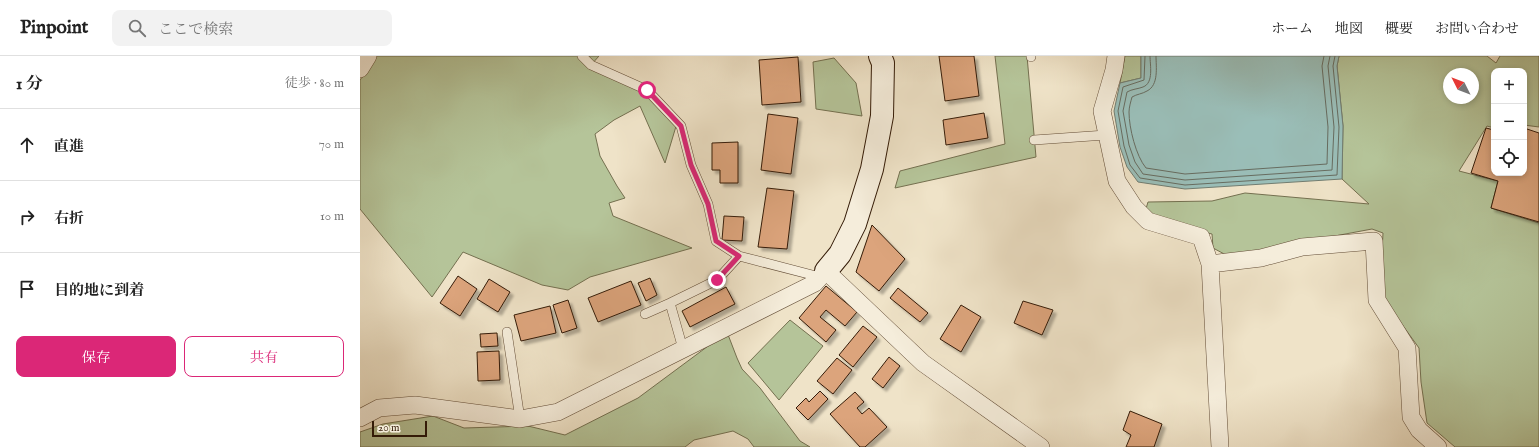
<!DOCTYPE html>
<html lang="ja">
<head>
<meta charset="utf-8">
<style>
	:root { --surface:#fff; --page:#f2f2f2; --text:#222; --muted:#767676; --line:#e0e0e0; --accent:#db2777 }
	body { margin:0; font-family:"IM FELL English","Noto Serif JP",serif; background:var(--page); color:var(--text) }
	.controls { position:absolute; right:12px; top:12px; display:grid; overflow:hidden; border-radius:8px; box-shadow:0 2px 6px #0003 }
	.controls button { width:36px; height:36px; display:grid; place-items:center; padding:0; border:0; border-bottom:1px solid var(--line); background:var(--surface); color:var(--text); font:20px sans-serif }
	.compass { position:absolute; left:1083px; top:12px; width:36px; height:36px; border-radius:50%; background:var(--surface); box-shadow:0 2px 6px #0003; rotate:312deg }
	.scale { position:absolute; left:12px; bottom:10px; width:55px; box-sizing:border-box; padding-left:4px; border:2px solid #341b07; border-top:0; font-size:11px; line-height:14px; white-space:nowrap; color:#341b07; -webkit-text-stroke:3px #f5eddb; paint-order:stroke }
	.stop { position:absolute; width:12px; height:12px; margin:-9px; border:3px solid #db2777; border-radius:50%; background:#fff }
	.stop.end { background:#db2777; border-color:#fff; box-shadow:0 1px 4px #0008 }
	.list { margin:0; padding:0; list-style:none }
	h2 { display:flex; justify-content:space-between; align-items:center; height:52px; margin:0; padding:0 16px; font-size:17px }
	h2 small { font-size:13px; font-weight:400; color:var(--muted) }
	.list li { display:grid; grid-template-columns:26px 1fr auto; gap:12px; align-items:center; box-sizing:border-box; height:72px; padding:0 16px; border-top:1px solid var(--line) }
	.list b { display:block; font-size:15px; white-space:nowrap }
	.list em { font-size:13px; font-style:normal; color:var(--muted) }
	.actions { display:flex; gap:8px; padding:12px 16px }
	.actions a { flex:1; padding:9px 0; border:1px solid var(--accent); border-radius:8px; text-align:center; font-size:14px; color:var(--accent) }
	.actions .main { background:var(--accent); color:#fff }
	.icon { flex:none; width:22px; height:22px; fill:none; stroke:currentColor; stroke-width:2; stroke-linecap:round; stroke-linejoin:round }
	.map { position:relative; flex:none; width:1179px; height:391px; overflow:hidden }
	header { display:flex; align-items:center; gap:24px; box-sizing:border-box; height:56px; padding:0 20px; background:var(--surface); border-bottom:1px solid var(--line) }
	header strong { font-size:19px }
	nav { display:flex; gap:22px; margin-inline-start:auto; font-size:14px }
	.search { width:280px; height:36px; background:var(--page); display:flex; align-items:center; gap:10px; box-sizing:border-box; padding:0 14px; border-radius:8px; color:var(--muted); font-size:15px }
	main { display:flex }
	aside { flex:1; background:var(--surface) }
	.map>svg:first-child { display:block }
	.green { fill:#b5c499; stroke:#747050; fill-rule:evenodd }
	.water { fill:#9abeb8; stroke:#717d71 }
	.lines { fill:none; stroke-linecap:round; stroke-linejoin:round }
	.shore { stroke:#676c60; stroke-width:1 }
	.building { fill:#dca47c; stroke:#341b07; filter:url(#shadow) }
	.lane-casing { stroke:#634d37; stroke-width:10 }
	.street-casing { stroke:#634d37; stroke-width:18 }
	.secondary-casing { stroke:#341b07; stroke-width:24 }
	.lane { stroke:#f5eddb; stroke-width:9 }
	.street { stroke:#f5eddb; stroke-width:17 }
	.secondary { stroke:#f5eddb; stroke-width:22 }
	.route { stroke:#db2777; stroke-width:5 }
</style>
</head>
<body>
<header>
<strong>Pinpoint</strong>
<div class="search"><svg class="icon" aria-label="search" viewBox="0 0 24 24"><circle cx="10" cy="10" r="6"/><path d="M15 15l6 6"/></svg>ここで検索</div>
<nav><a>ホーム</a><a>地図</a><a>概要</a><a>お問い合わせ</a></nav>
</header>
<main>
<aside>
<h2>1 分<small>徒歩 · 80 m</small></h2>
<ul class="list">
<li><svg class="icon" aria-label="ahead" viewBox="0 0 24 24"><path d="M12 20V5M6 11l6-6 6 6"/></svg><div><b>直進</b></div><em>70 m</em></li>
<li><svg class="icon" aria-label="right" viewBox="0 0 24 24"><path d="M7 20v-9h11M14 6l5 5-5 5"/></svg><div><b>右折</b></div><em>10 m</em></li>
<li><svg class="icon" aria-label="arrive" viewBox="0 0 24 24"><path d="M6 21V4h12l-3 4 3 4H6"/></svg><div><b>目的地に到着</b></div></li>
</ul>
<div class="actions"><a class="main">保存</a><a>共有</a></div>
</aside>
<div class="map">
<svg width="1179" height="391" viewBox="0 0 1179 391">
	<defs>
		<filter id="shadow"><feDropShadow dx="3.5" dy="3.5" stdDeviation="1" flood-color="#0004"/></filter>
	</defs>
	<rect width="100%" height="100%" fill="#efe3c8"/>
	<filter id="stains"><feTurbulence type="fractalNoise" baseFrequency=".005" numOctaves="4"/><feColorMatrix values="0 0 0 0 .2 0 0 0 0 .09 0 0 0 0 .02 0 0 0 .5 -.17"/></filter>
	<radialGradient id="worn" r=".72"><stop offset=".6" stop-color="#630" stop-opacity="0"/><stop offset="1" stop-color="#630" stop-opacity=".3"/></radialGradient>
	<!-- green -->
	<path class="green" d="M17,0H239L231,9L287,34L317,67L305,107L280,50L254,64L235,78L240,100L257,130L265,142L249,147L253,160L332,192L230,221L208,234L182,229L103,196L72,241L0,153V24Z
		M635,0H667L676,101L535,132L540,115L645,88Z
		M765,0H781V22L760,27Z
		M979,0H1127L1136,7L1140,0H1179V71L1164,69V15H1134V72L1127,70L1099,115L1138,125L1131,152L1179,167V391H1095L1067,367L1061,326L1059,292L1020,238L1023,177L1012,173L868,200L853,192L852,178L826,172L785,156L788,146L852,145L885,137L1009,148L982,123L983,70L977,10ZM1089,18H1113V42H1089Z
		M474,2L496,27L502,60L456,53L453,6Z
		M430,264L463,290L419,344L388,307Z
		M367,276L377,302L382,313L400,332L440,385L450,391H394L388,383L373,375L334,384L325,391H0V376L23,368L73,360L104,372L168,370L205,379L278,342Z"/>
	<!-- water -->
	<path class="water" d="M781,0H979L977,10L983,70L982,123L825,133L778,126L767,111L760,91L754,55L760,27L781,22Z"/>
	<g class="lines">
		<!-- shore -->
		<path class="shore" d="M785,0L784,24L763,31L758,55L764,90L770,109L780,122L825,129L977,119L979,71L973,10L975,0
			M790,0C790,9 794,27 783,31C778,33 772,33 767,36L763,55L769,89L775,106L783,118L825,124L972,114L974,71L968,10L970,0
			M796,0C796,11 799,29 787,35C782,38 777,38 772,41C771,45 769,51 769,56C769,72 776,100 786,112L825,118L967,108L968,71L962,10L964,0"/>
	</g>
	<!-- building -->
	<path class="building" d="M579,0H614L619,40L585,45Z
		M438,1L441,46L402,49L399,4Z
		M624,57L628,82L586,89L583,64Z
		M408,58L438,62L431,118L401,114Z
		M1126,72L1134,74V117H1164V72L1179,77V166L1131,152L1138,125L1111,117Z
		M378,86V127H360V114H352V87Z
		M407,132L434,135L427,193L398,191Z
		M364,160L384,161L382,185L362,184Z
		M512,169L545,203L519,235L496,216Z
		M98,220L117,233L100,260L80,247Z
		M290,222L297,239L286,245L278,227Z
		M129,223L150,236L138,256L117,243Z
		M271,225L281,249L238,266L228,242Z
		M466,230L497,256L485,270L466,254L460,261L476,274L466,286L439,262Z
		M366,231L375,248L330,271L322,255Z
		M538,232L568,257L560,266L530,242Z
		M208,244L217,272L202,277L193,249Z
		M663,245L693,254L682,279L654,267Z
		M601,249L621,261L601,296L580,283Z
		M190,250L196,277L161,285L154,259Z
		M503,270L517,281L493,311L479,299Z
		M137,277L138,290L121,291L120,278Z
		M139,295L140,324L118,325L117,296Z
		M529,301L540,310L523,332L512,323Z
		M477,302L492,314L473,338L457,325Z
		M460,335L468,343L448,364L436,352L446,342L449,346Z
		M495,336L504,346L497,352L502,358L509,352L527,371L505,391H500L470,358Z
		M770,355L802,368L794,391H766L771,379L763,374Z"/>
	<g class="lines">
		<!-- lane casing -->
		<g class="lane-casing">
			<path id="lane" d="M222,0L231,9L287,34L321,70L331,109L348,148L356,185L379,200L460,221
				M671,0V1
				M674,84L746,79
				M285,258L310,247
				M147,276L160,363
				M323,293L310,247L357,224L379,200"/>
		</g>
		<!-- street casing -->
		<g class="street-casing">
			<path id="street" d="M756,0L754,14L742,55L757,125L774,151L788,165L841,181L850,208L860,391
				M0,13L8,0
				M850,208L901,202L942,191L1014,185L1017,244L1047,292L1051,361L1059,374L1078,391
				M0,362L19,352L55,349L160,363L198,356L455,227L466,215L563,307L681,391"/>
		</g>
		<!-- secondary casing -->
		<g class="secondary-casing">
			<path id="secondary" d="M466,215L480,198L495,168L512,113L522,60L523,7L520,0"/>
		</g>
		<!-- lane -->
		<use href="#lane" class="lane"/>
		<!-- street -->
		<use href="#street" class="street"/>
		<!-- secondary -->
		<use href="#secondary" class="secondary"/>
	</g>
	<g class="lines">
		<!-- route -->
		<path class="route" d="M287,34L321,70L331,109L348,148L356,185L379,200L357,224"/>
	</g>
	<rect width="100%" height="100%" filter="url(#stains)"/>
	<rect width="100%" height="100%" fill="url(#worn)"/>
</svg>
<div class="controls">
<button>+</button>
<button>−</button>
<button><svg class="icon" aria-label="locate" viewBox="0 0 24 24"><circle cx="12" cy="12" r="6"/><path d="M12 2v4M12 18v4M2 12h4M18 12h4"/></svg></button>
</div>
<svg class="compass" viewBox="-18 -18 36 36"><path d="M0-13l5 13h-10z" fill="#e53935"/><path d="M0 13l5-13h-10z" fill="#767676"/></svg>
<div class="scale">20 m</div>
<div class="stop" style="left:287px;top:34px"></div>
<div class="stop end" style="left:357px;top:224px"></div>
</div>
</main>
</body>
</html>
